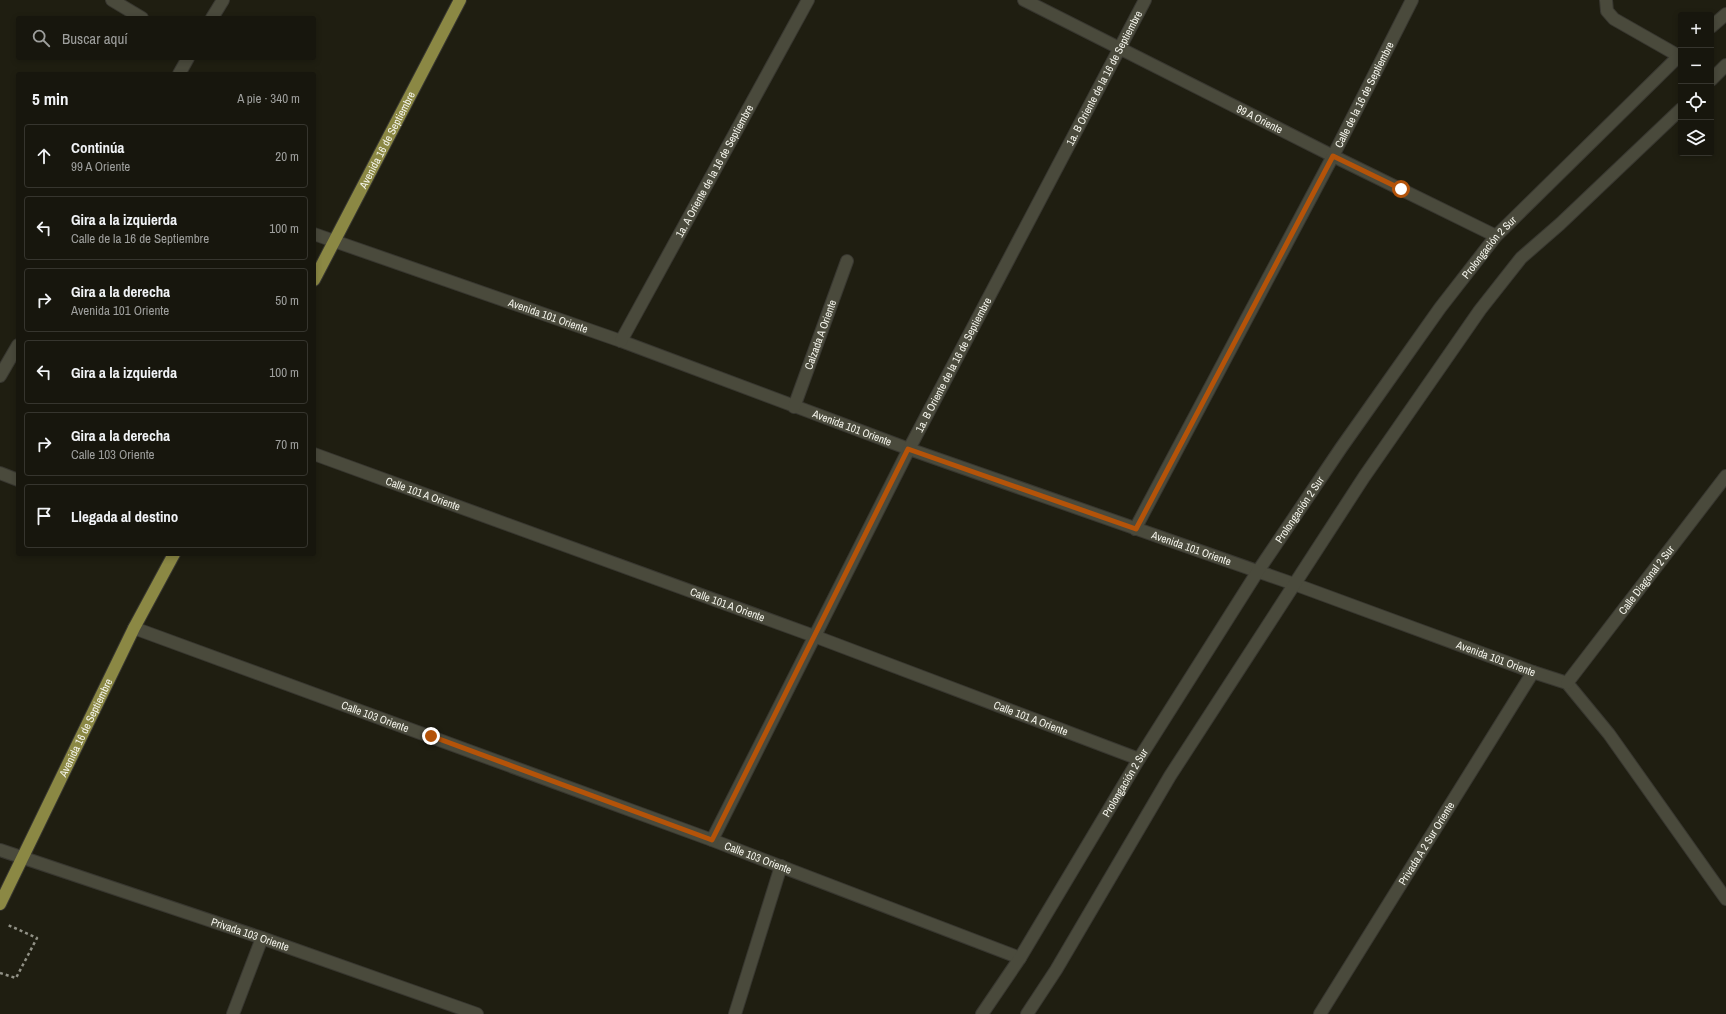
<!DOCTYPE html>
<html lang="es">
<head>
<meta charset="utf-8">
<style>
	:root { --surface:#17160d; --page:#201f16; --text:#f1f3f6; --muted:#9e9f9d; --line:#36352e }
	body { margin:0; font-family:"Archivo Narrow",sans-serif; background:var(--page); color:var(--text) }
	.controls { position:absolute; right:12px; top:12px; display:grid; overflow:hidden; border-radius:4px; box-shadow:0 2px 6px #0003 }
	.controls button { width:36px; height:36px; display:grid; place-items:center; padding:0; border:0; border-bottom:1px solid var(--line); background:var(--surface); color:var(--text); font:20px sans-serif }
	.stop { position:absolute; width:12px; height:12px; margin:-9px; border:3px solid #b45309; border-radius:50%; background:#fff }
	.stop.end { background:#b45309; border-color:#fff; box-shadow:0 1px 4px #0008 }
	.list { margin:0; padding:0; list-style:none }
	h2 { display:flex; justify-content:space-between; align-items:center; height:52px; margin:0; padding:0 16px; font-size:17px }
	h2 small { font-size:13px; font-weight:400; color:var(--muted) }
	.list li { display:grid; grid-template-columns:26px 1fr auto; gap:12px; align-items:center; box-sizing:border-box; height:64px; margin:0 8px 8px; padding:0 8px; border:1px solid var(--line); border-radius:4px }
	.list b { display:block; font-size:15px; white-space:nowrap }
	.list p { margin:0; font-size:13px; white-space:nowrap; color:var(--muted) }
	.list em { font-size:13px; font-style:normal; color:var(--muted) }
	.icon { flex:none; width:22px; height:22px; fill:none; stroke:currentColor; stroke-width:2; stroke-linecap:round; stroke-linejoin:round }
	.map { position:relative; flex:none; width:1726px; height:1014px; overflow:hidden }
	.search { position:absolute; background:var(--surface); box-shadow:0 2px 6px #0003; left:16px; top:16px; width:300px; height:44px; display:flex; align-items:center; gap:10px; box-sizing:border-box; padding:0 14px; border-radius:4px; color:var(--muted); font-size:15px }
	.panel { position:absolute; background:var(--surface); box-shadow:0 2px 6px #0003; left:16px; top:72px; width:300px; height:484px; border-radius:4px }
	.map>svg:first-child { display:block }
	.lines { fill:none; stroke-linecap:round; stroke-linejoin:round }
	.minor-casing { stroke:#383730; stroke-width:14 }
	.major-casing { stroke:#383730; stroke-width:14 }
	.path { stroke:#919186; stroke-width:2.5; stroke-dasharray:3 3; stroke-linecap:butt }
	.minor { stroke:#4a4a3c; stroke-width:12 }
	.major { stroke:#8b8844; stroke-width:12 }
	.route { stroke:#b45309; stroke-width:5 }
	.labels { text-anchor:middle; stroke-width:4; stroke-linejoin:round; paint-order:stroke }
	.street-label { font-size:11px; fill:#f4f4eb; stroke:#1f1e11 }
</style>
</head>
<body>
<div class="map">
<svg width="1726" height="1014" viewBox="0 0 1726 1014">
	<rect width="100%" height="100%" fill="#1f1e11"/>
	<g class="lines">
		<!-- minor casing -->
		<g class="minor-casing">
			<g id="minor">
				<path d="M112,0L142,18"/>
				<path id="s1" d="M1024,0L1333,156L1496,236"/>
				<path d="M1606,0L1607,11L1614,19L1679,56"/>
				<path d="M212,18L223,0"/>
				<path d="M1711,27L1726,14"/>
				<path d="M179,74L188,58"/>
				<path d="M1711,80L1726,65"/>
				<path id="s2" d="M314,234L621,341L909,449L1294,584L1533,672L1567,683L1609,734L1726,899"/>
				<path id="s3" d="M621,341L808,0"/>
				<path d="M0,376L18,345"/>
				<path id="s4" d="M794,407L847,261"/>
				<path id="s5" d="M314,454L814,636L1139,759"/>
				<path d="M0,473L18,480"/>
				<path id="s6" d="M1135,529L1333,156L1412,0"/>
				<path id="s7" d="M134,628L712,840L1020,958"/>
				<path id="s8" d="M1567,683L1726,476"/>
				<path id="s9" d="M712,840L909,449L1145,0"/>
				<path id="s10" d="M0,850L262,938L477,1014"/>
				<path d="M233,1014L262,938"/>
				<path d="M735,1014L781,866"/>
				<path id="s11" d="M982,1014L1020,958L1139,759L1258,571L1341,448L1440,308L1496,236L1681,54"/>
				<path d="M1027,1014L1056,970L1170,776L1364,477L1480,310L1521,258L1560,224L1681,109"/>
				<path id="s12" d="M1320,1014L1533,672"/>
			</g>
		</g>
		<!-- major casing -->
		<g class="major-casing">
			<g id="major">
				<path id="s13" d="M314,280L460,0"/>
				<path id="s14" d="M0,904L134,628L174,554"/>
			</g>
		</g>
		<!-- path -->
		<path class="path" d="M0,973L16,978L37,938L8,925"/>
		<!-- minor -->
		<use href="#minor" class="minor"/>
		<!-- major -->
		<use href="#major" class="major"/>
	</g>
	<g class="lines">
		<!-- route -->
		<path class="route" d="M431,736L712,840L908,449L1136,529L1333,156L1401,189"/>
	</g>
	<g class="labels">
		<!-- street labels -->
		<g class="street-label">
			<text dy="4" stroke="none"><textPath href="#s9" startOffset="857">1a. B Oriente de la 16 de Septiembre</textPath></text>
			<text dy="4" stroke="none"><textPath href="#s6" startOffset="491">Calle de la 16 de Septiembre</textPath></text>
			<text dy="4" stroke="none"><textPath href="#s1" startOffset="264">99 A Oriente</textPath></text>
			<text dy="4" stroke="none"><textPath href="#s13" startOffset="158">Avenida 16 de Septiembre</textPath></text>
			<text dy="4" stroke="none"><textPath href="#s3" startOffset="194">1a. A Oriente de la 16 de Septiembre</textPath></text>
			<text dy="4" stroke="none"><textPath href="#s11" startOffset="920">Prolongación 2 Sur</textPath></text>
			<text dy="4" stroke="none"><textPath href="#s2" startOffset="248">Avenida 101 Oriente</textPath></text>
			<text dy="4" stroke="none"><textPath href="#s4" startOffset="77">Calzada A Oriente</textPath></text>
			<text dy="4" stroke="none"><textPath href="#s9" startOffset="533">1a. B Oriente de la 16 de Septiembre</textPath></text>
			<text dy="4" stroke="none"><textPath href="#s2" startOffset="572">Avenida 101 Oriente</textPath></text>
			<text dy="4" stroke="none"><textPath href="#s5" startOffset="116">Calle 101 A Oriente</textPath></text>
			<text dy="4" stroke="none"><textPath href="#s11" startOffset="596">Prolongación 2 Sur</textPath></text>
			<text dy="4" stroke="none"><textPath href="#s2" startOffset="932">Avenida 101 Oriente</textPath></text>
			<text dy="4" stroke="none"><textPath href="#s8" startOffset="130">Calle Diagonal 2 Sur</textPath></text>
			<text dy="4" stroke="none"><textPath href="#s5" startOffset="440">Calle 101 A Oriente</textPath></text>
			<text dy="4" stroke="none"><textPath href="#s2" startOffset="1256">Avenida 101 Oriente</textPath></text>
			<text dy="4" stroke="none"><textPath href="#s7" startOffset="257">Calle 103 Oriente</textPath></text>
			<text dy="4" stroke="none"><textPath href="#s5" startOffset="764">Calle 101 A Oriente</textPath></text>
			<text dy="4" stroke="none"><textPath href="#s14" startOffset="196">Avenida 16 de Septiembre</textPath></text>
			<text dy="4" stroke="none"><textPath href="#s11" startOffset="272">Prolongación 2 Sur</textPath></text>
			<text dy="4" stroke="none"><textPath href="#s12" startOffset="201">Privada A 2 Sur Oriente</textPath></text>
			<text dy="4" stroke="none"><textPath href="#s7" startOffset="665">Calle 103 Oriente</textPath></text>
			<text dy="4" stroke="none"><textPath href="#s10" startOffset="264">Privada 103 Oriente</textPath></text>
		</g>
	</g>
</svg>
<div class="controls">
<button>+</button>
<button>−</button>
<button><svg class="icon" aria-label="locate" viewBox="0 0 24 24"><circle cx="12" cy="12" r="6"/><path d="M12 2v4M12 18v4M2 12h4M18 12h4"/></svg></button>
<button><svg class="icon" aria-label="layers" viewBox="0 0 24 24"><path d="M12 4l9 5-9 5-9-5zM3 14l9 5 9-5"/></svg></button>
</div>
<div class="stop" style="left:1401px;top:189px"></div>
<div class="stop end" style="left:431px;top:736px"></div>
<div class="search"><svg class="icon" aria-label="search" viewBox="0 0 24 24"><circle cx="10" cy="10" r="6"/><path d="M15 15l6 6"/></svg>Buscar aquí</div>
<section class="panel">
<h2>5 min<small>A pie · 340 m</small></h2>
<ul class="list">
<li><svg class="icon" aria-label="ahead" viewBox="0 0 24 24"><path d="M12 20V5M6 11l6-6 6 6"/></svg><div><b>Continúa</b><p>99 A Oriente</p></div><em>20 m</em></li>
<li><svg class="icon" aria-label="left" viewBox="0 0 24 24"><path d="M17 20v-9H6M10 6l-5 5 5 5"/></svg><div><b>Gira a la izquierda</b><p>Calle de la 16 de Septiembre</p></div><em>100 m</em></li>
<li><svg class="icon" aria-label="right" viewBox="0 0 24 24"><path d="M7 20v-9h11M14 6l5 5-5 5"/></svg><div><b>Gira a la derecha</b><p>Avenida 101 Oriente</p></div><em>50 m</em></li>
<li><svg class="icon" aria-label="left" viewBox="0 0 24 24"><path d="M17 20v-9H6M10 6l-5 5 5 5"/></svg><div><b>Gira a la izquierda</b></div><em>100 m</em></li>
<li><svg class="icon" aria-label="right" viewBox="0 0 24 24"><path d="M7 20v-9h11M14 6l5 5-5 5"/></svg><div><b>Gira a la derecha</b><p>Calle 103 Oriente</p></div><em>70 m</em></li>
<li><svg class="icon" aria-label="arrive" viewBox="0 0 24 24"><path d="M6 21V4h12l-3 4 3 4H6"/></svg><div><b>Llegada al destino</b></div></li>
</ul>
</section>
</div>
</body>
</html>
